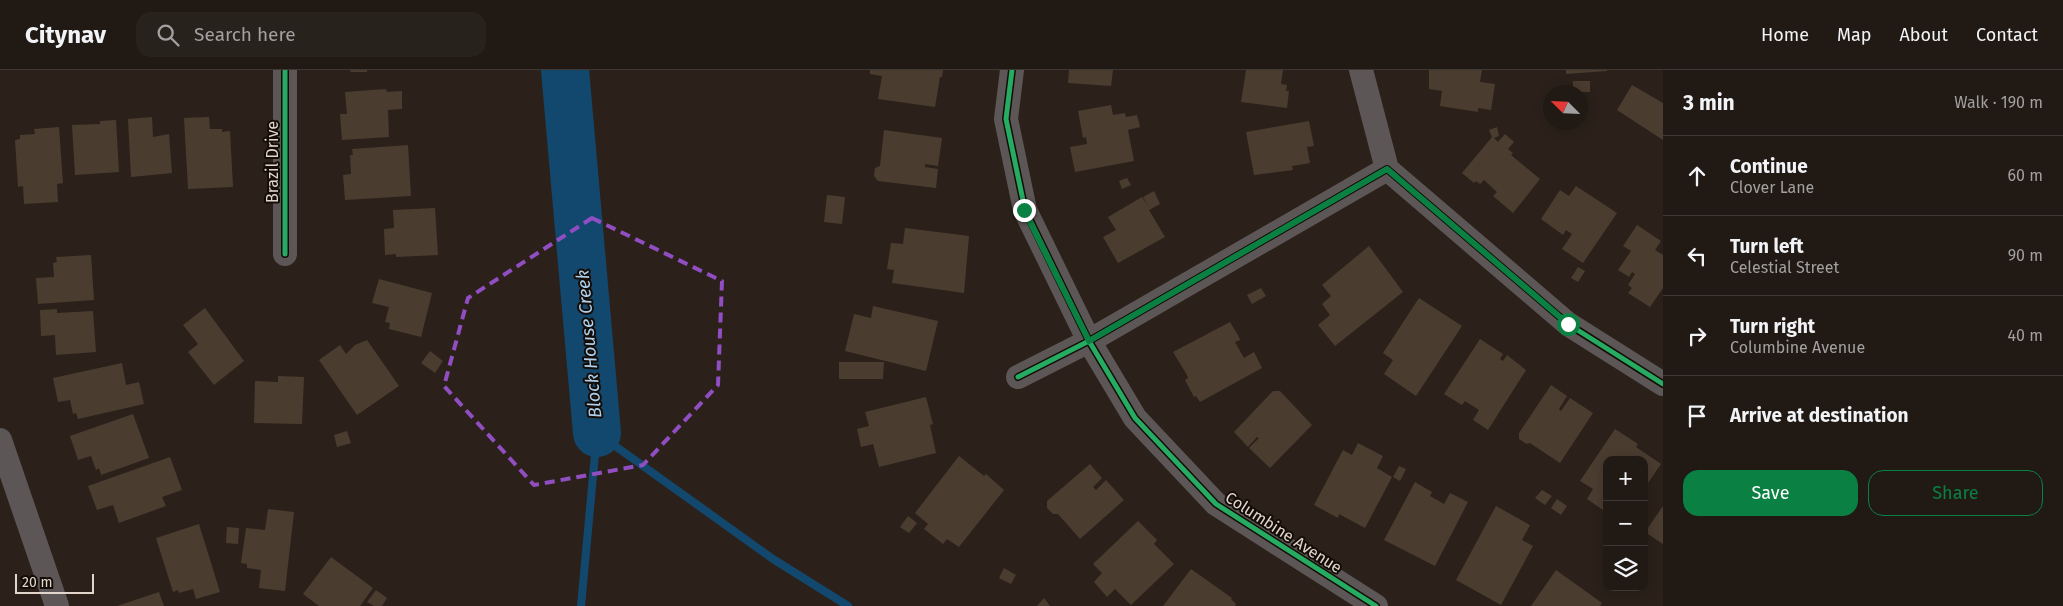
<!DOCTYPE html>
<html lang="en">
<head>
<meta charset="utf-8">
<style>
	:root { --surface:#201914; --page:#28221d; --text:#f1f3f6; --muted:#a2a0a0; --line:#3d3834; --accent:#0b8043 }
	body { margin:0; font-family:"Fira Sans",sans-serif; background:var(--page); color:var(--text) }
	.controls { position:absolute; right:15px; bottom:15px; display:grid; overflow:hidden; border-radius:10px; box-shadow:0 2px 12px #0003 }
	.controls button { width:45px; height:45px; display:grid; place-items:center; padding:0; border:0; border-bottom:1px solid var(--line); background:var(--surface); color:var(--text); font:25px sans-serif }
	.compass { position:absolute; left:1543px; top:15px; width:45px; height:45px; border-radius:50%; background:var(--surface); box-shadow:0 2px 12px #0003; rotate:294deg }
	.scale { position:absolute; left:15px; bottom:12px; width:79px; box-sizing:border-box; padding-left:5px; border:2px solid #e2d5cc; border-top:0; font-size:14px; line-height:18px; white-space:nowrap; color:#e2d5cc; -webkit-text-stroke:4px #140c06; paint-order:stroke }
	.stop { position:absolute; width:15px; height:15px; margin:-11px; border:4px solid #0b8043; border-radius:50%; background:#fff }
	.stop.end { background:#0b8043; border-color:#fff; box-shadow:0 1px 5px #0008 }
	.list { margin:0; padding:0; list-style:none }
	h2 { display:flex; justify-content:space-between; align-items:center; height:65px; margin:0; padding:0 20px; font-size:21px }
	h2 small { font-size:16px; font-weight:400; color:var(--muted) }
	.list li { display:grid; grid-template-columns:32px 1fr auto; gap:15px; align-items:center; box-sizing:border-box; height:80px; padding:0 20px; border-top:1px solid var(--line) }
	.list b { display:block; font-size:19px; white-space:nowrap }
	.list p { margin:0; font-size:16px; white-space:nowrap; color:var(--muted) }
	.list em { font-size:16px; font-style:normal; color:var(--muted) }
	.actions { display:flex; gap:10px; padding:15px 20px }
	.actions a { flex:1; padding:11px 0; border:1px solid var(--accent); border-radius:15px; text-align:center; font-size:18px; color:var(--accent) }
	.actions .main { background:var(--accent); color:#fff }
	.icon { flex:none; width:28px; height:28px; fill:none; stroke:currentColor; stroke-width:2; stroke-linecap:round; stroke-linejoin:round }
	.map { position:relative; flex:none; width:1663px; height:536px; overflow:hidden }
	header { display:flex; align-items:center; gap:30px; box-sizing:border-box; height:70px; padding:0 25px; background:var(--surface); border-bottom:1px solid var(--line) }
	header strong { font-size:24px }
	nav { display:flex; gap:28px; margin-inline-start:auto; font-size:18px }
	.search { width:350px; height:45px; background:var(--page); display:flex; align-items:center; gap:12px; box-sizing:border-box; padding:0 18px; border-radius:15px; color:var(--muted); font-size:19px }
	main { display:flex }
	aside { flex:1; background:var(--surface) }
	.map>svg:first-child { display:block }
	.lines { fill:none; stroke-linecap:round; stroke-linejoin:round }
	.stream { stroke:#13486e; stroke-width:8 }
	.river { stroke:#13486e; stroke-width:48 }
	.building { fill:#4b3c30 }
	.street { stroke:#5c5756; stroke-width:24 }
	.cycleway-casing { stroke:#140c06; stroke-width:8 }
	.cycleway { stroke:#26ab63; stroke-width:5 }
	.route { stroke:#0b8043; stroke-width:6 }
	.marked { fill:none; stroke:#904ec2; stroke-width:4; stroke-dasharray:10 6; stroke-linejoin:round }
	.labels { text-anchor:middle; stroke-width:4; stroke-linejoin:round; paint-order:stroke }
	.street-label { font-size:16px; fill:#e2d5cc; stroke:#140c06 }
	.water-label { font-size:18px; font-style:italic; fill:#accfee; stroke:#140c06 }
</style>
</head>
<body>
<header>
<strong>Citynav</strong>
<div class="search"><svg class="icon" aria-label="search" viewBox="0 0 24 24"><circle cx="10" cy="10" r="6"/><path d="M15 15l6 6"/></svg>Search here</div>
<nav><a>Home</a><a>Map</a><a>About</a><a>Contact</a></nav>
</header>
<main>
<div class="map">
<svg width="1663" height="536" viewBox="0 0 1663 536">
	<rect width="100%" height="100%" fill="#2b211a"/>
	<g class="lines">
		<!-- stream -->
		<path class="stream" d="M597,363L773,489L848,536
			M581,536L597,363"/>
		<!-- river -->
		<path class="river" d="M565,0L597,363"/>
	</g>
	<!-- building -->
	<path class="building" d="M350,0H367V2H351Z
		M870,0H943L942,7H940L935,37L878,29L882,6L870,4Z
		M1069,0H1113L1111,16L1068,13Z
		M1246,0H1283L1281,14L1287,15L1286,21H1289L1287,38L1241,32Z
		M1429,0H1482L1480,12L1495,14L1491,40L1478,38V42L1440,36L1442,21L1429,19Z
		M1566,0H1607V1L1566,4Z
		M1573,11H1590V22H1573Z
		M1632,15L1663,33V70L1617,40Z
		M386,19L387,22L402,21V39L388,40L389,67L342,70L340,44H347L345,22Z
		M1111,35L1113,45L1125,43L1126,47L1137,45L1140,57L1128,60L1134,91L1075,102L1070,77L1087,74L1086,67L1083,68L1078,41Z
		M152,47L153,67L169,64L172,103L131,107L128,49Z
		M209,47L210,59H222V62L230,61L233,117L188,119L184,48Z
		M116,50L119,102L75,105L72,55L100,54V51Z
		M1309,51L1314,76L1307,77L1310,93L1292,96L1293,100L1254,105L1246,62Z
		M59,57L63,113L57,114L58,132L24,134L23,116L18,117L15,70L20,69V65L35,64L34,59Z
		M1497,57L1499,66L1494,68L1498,72L1505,64L1514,72L1508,79L1513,83L1511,85L1540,109L1513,143L1493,126L1497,122L1484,110L1480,114L1476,111L1474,113L1462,103L1492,67L1489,60Z
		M884,60L942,68L938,96L925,94V97L938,99L936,118L878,111L874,106L875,98L880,96Z
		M408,75L411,126L345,130L343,105L351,104L350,85H353L352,79Z
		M1127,108L1131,115L1122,119L1119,111Z
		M1576,116L1617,143L1583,193L1562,179L1572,164L1566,160L1563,165L1541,149L1560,120L1569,126Z
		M1154,121L1160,134L1149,140L1165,167L1118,193L1103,167L1116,160L1108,147L1142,127L1149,137L1143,127Z
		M827,125L845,127L842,154L824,152Z
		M435,138L438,185L396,187V184L385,185L384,159L394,158L393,140Z
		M1637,155L1661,171L1655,180L1663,185V218L1650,237L1628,223L1632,218L1628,215L1635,204L1632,202L1629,207L1618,200L1631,181L1623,176Z
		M905,158L969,166L964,223L892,213L894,200L887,199L891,173L903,174Z
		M1369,176L1403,222L1335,276L1318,255L1330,245L1322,234L1331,226L1322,215Z
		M91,185L94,230L38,234L36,208L54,207L53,193L57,192L56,187Z
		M1578,197L1585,201L1578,212L1571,208Z
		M379,209L432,223L421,267L389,259L390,253L385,252L389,237L372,233Z
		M1261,218L1266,226L1252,234L1247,225Z
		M1419,228L1462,256L1416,326L1384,304L1393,290L1383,283Z
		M873,236L938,251L926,301L845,281L854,244L871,248Z
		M205,238L244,291L214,315L188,282L198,274L183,255Z
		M57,239V243L93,241L96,282L56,285L55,265L41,266L40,240Z
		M1230,252L1239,267L1240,270L1235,272L1244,288L1254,282L1262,298L1200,332L1196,326L1194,327L1185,310L1188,308L1187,305L1173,282Z
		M1480,269L1503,284L1500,289L1503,291L1507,285L1526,300L1488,360L1473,350L1479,340L1465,331L1462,335L1444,324Z
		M367,270L399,316L357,345L319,290L340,275L346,284L355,275Z
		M430,281L443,291L435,303L421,293Z
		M839,292H884L883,309H839Z
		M122,293L126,315L139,312L144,334L78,349L76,343L73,344L70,330L58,332L53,308Z
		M278,306L304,307L302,354L254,353L255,311L278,312Z
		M1551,315L1567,326L1559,339L1561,341L1570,328L1593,343L1560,393L1530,373L1527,374L1519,369V363Z
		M1273,321H1280L1312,355L1270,398L1249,378L1259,368L1257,367L1248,377L1234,362Z
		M926,327L933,354L930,355L936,383L879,397L873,374L861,377L857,359L869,356L865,342Z
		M133,344L149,388L101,405L99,398L96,400L91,386L78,390L70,366Z
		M1615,359L1638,374L1636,377L1661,394L1644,419V390H1607V434L1603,440L1587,429L1593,419L1580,411Z
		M347,361L351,373L337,377L334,365Z
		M1358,373L1383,386L1377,398L1392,407L1365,458L1339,444L1338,448L1314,435L1343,380L1352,385Z
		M959,386L984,406L986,404L1004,420L959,477L947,469L943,474L924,459L928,454L915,443Z
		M170,387L182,420L162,427L166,436L119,453L113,435L97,440L88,416Z
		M1090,394L1102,408L1093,417L1096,420L1106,410L1124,430L1080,469L1058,444H1053L1047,438V431Z
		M1399,396L1406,399L1400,411L1393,407Z
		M1415,412L1432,422L1430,426L1444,434L1450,423L1468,432L1435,496L1384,470Z
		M1542,420L1552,426L1545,435L1535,428Z
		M1557,429L1567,436L1561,445L1551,438Z
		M1496,436L1530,455L1522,470L1533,476L1501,535L1456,510Z
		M1663,436V474L1645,462Z
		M268,439L294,442L285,521L259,518L261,500L247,498V494L241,493L246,458L265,460Z
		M908,446L917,453L909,463L900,457Z
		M1138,451L1157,470L1154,474L1174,494L1131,535L1115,519L1107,527L1094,512L1102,503L1093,494Z
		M199,454L220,522L196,529L193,519L179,523L178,520L173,522L156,468Z
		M227,457L239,458L238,474L226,473Z
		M331,487L373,518L360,536H319L303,524Z
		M1004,498L1016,505L1011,514L999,508Z
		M1191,499L1232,528L1231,529L1236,534L1235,536H1163Z
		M1556,500L1602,533L1600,536H1531Z
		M376,520L387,528L382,536H374L367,532Z
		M159,522L164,536H117Z
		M1044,528L1050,536H1037Z"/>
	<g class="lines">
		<!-- street -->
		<path class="street" d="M1012,0L1006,49L1025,140L1089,271L1135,348L1216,434L1376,536
			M1361,0L1387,99
			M1387,99L1568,254L1663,314
			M285,184V0
			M1018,307L1089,271L1387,99
			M0,370L57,536"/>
		<!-- cycleway casing -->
		<g class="cycleway-casing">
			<path id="cycleway" d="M1012,0L1006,49L1025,140L1089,271L1135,348L1216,434L1376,536
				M285,184V0
				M1018,307L1089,271L1387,99L1568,254L1663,314"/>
		</g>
		<!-- cycleway -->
		<use href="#cycleway" class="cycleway"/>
	</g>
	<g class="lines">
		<!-- route -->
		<path class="route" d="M1024,140L1089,271L1387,99L1568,254"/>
	</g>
	<!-- marked area -->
	<path class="marked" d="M592,148L722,211L718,315L643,395L534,415L444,316L468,228Z"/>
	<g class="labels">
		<!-- street labels -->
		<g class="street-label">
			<text transform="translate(272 92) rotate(-90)" y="6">Brazil Drive</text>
			<text transform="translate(1284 462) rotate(33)" y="6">Columbine Avenue</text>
		</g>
		<!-- water labels -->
		<g class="water-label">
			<text transform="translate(589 274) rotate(-95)" y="6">Block House Creek</text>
		</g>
	</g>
</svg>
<div class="controls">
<button>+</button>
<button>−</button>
<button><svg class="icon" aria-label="layers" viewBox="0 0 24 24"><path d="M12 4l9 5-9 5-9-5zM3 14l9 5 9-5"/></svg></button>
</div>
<svg class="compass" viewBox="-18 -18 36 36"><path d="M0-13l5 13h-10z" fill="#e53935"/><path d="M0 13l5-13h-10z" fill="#a2a0a0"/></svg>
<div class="scale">20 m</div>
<div class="stop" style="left:1568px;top:254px"></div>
<div class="stop end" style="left:1024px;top:140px"></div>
</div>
<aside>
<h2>3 min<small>Walk · 190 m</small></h2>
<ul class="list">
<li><svg class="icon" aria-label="ahead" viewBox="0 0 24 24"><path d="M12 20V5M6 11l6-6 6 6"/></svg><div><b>Continue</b><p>Clover Lane</p></div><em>60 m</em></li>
<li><svg class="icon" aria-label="left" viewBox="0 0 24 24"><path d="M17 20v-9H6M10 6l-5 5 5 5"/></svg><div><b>Turn left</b><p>Celestial Street</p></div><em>90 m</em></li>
<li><svg class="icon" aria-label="right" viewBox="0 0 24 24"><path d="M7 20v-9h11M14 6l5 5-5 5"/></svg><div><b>Turn right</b><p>Columbine Avenue</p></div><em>40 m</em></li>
<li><svg class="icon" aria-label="arrive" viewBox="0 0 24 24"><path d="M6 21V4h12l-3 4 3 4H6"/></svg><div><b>Arrive at destination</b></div></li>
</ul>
<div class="actions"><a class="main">Save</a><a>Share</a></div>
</aside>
</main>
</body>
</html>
